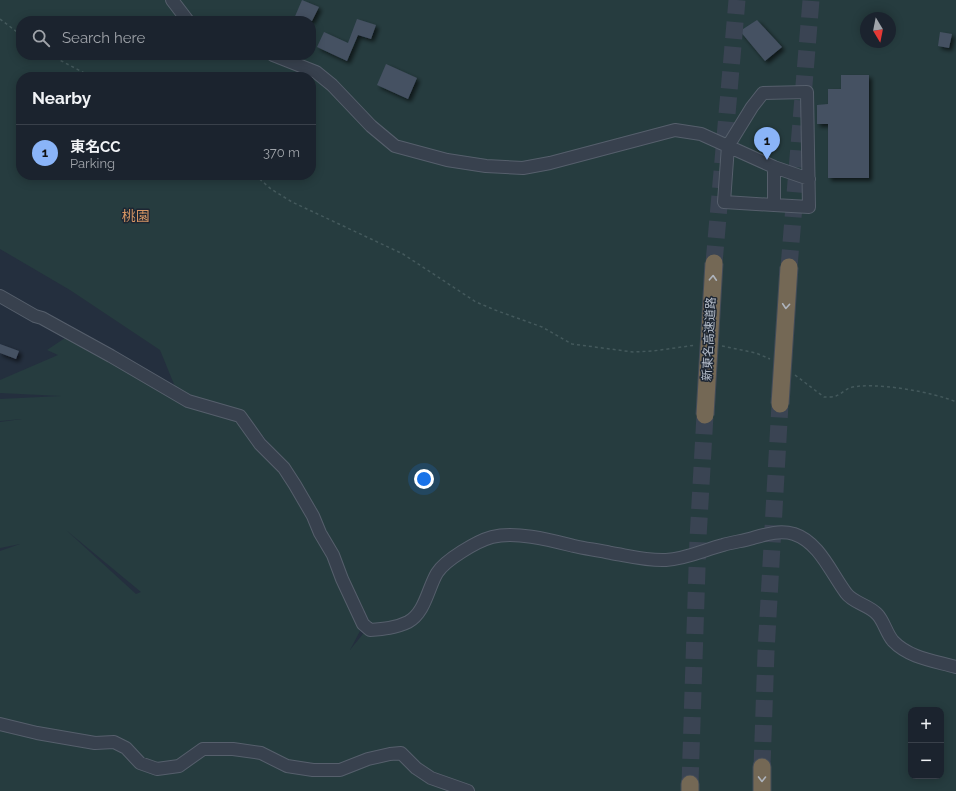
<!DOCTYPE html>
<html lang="en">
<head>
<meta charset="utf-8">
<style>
	:root { --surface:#1b232e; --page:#282f3a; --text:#f1f3f6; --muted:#a0a4aa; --line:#39404a; --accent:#8ab4f8 }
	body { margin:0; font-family:Raleway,"Noto Sans JP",sans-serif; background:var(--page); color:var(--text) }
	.controls { position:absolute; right:12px; bottom:12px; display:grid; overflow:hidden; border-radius:8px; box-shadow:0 2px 10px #0003 }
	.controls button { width:36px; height:36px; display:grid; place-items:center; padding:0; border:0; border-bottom:1px solid var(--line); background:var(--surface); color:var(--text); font:20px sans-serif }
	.compass { position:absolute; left:860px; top:12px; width:36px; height:36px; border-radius:50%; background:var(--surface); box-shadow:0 2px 10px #0003; rotate:170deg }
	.you { position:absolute; left:424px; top:479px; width:14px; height:14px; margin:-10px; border:3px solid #fff; border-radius:50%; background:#1a73e8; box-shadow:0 0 0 6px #1a73e833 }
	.badge { display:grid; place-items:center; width:26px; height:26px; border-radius:50%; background:var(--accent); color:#111; font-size:13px; font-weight:700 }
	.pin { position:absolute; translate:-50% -33px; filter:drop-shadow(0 1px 2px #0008) }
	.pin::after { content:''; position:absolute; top:21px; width:14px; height:12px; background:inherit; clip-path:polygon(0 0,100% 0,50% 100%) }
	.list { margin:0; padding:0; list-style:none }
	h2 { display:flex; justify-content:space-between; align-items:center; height:52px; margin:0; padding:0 16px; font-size:17px }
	h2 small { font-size:13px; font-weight:400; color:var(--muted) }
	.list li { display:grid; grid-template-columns:26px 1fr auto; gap:12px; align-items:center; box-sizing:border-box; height:56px; padding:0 16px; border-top:1px solid var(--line) }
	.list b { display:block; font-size:15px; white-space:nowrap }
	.list p { margin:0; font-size:13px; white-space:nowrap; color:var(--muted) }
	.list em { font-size:13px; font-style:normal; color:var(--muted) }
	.icon { flex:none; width:22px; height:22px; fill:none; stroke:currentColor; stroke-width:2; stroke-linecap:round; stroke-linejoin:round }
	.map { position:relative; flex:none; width:956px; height:791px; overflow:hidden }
	.search { position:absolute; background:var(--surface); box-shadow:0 2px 10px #0003; left:16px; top:16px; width:300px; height:44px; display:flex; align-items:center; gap:10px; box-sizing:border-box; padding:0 14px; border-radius:16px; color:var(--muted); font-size:15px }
	.panel { position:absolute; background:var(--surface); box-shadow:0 2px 10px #0003; left:16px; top:72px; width:300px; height:108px; border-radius:16px }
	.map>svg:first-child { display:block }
	.green { fill:#263c3f; fill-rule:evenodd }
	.building { fill:#455162; filter:url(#shadow) }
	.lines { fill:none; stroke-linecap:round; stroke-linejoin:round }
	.highway-tunnel { stroke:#3a4453; stroke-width:17; stroke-dasharray:17 8; stroke-linecap:butt }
	.minor-casing { stroke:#565f6c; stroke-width:14 }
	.highway-casing { stroke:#434c59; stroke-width:19 }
	.path { stroke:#44595c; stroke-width:1.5; stroke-dasharray:3 3; stroke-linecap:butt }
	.minor { stroke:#38414e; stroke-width:12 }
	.highway { stroke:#746855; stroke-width:17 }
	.highway-bridge-casing { stroke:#434c59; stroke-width:19; stroke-linecap:butt }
	.highway-bridge { stroke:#746855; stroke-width:17 }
	.oneway { stroke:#aeb4bd }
	.labels { text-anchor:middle; stroke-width:3; stroke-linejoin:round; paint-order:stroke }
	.street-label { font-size:12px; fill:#b4bcc9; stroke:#1d2633 }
	.quarter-label { font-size:14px; fill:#d59563; stroke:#1d2633 }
</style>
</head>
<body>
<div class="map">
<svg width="956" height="791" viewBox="0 0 956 791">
	<defs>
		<filter id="shadow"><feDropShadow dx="3" dy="3" stdDeviation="2" flood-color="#0009"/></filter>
	</defs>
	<rect width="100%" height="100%" fill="#242f3e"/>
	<!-- green -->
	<path class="green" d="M0,0H956V791H0V551L20,544L0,548V422L22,419L0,421V399L61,396L0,393V380L58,355L47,350L65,338L147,381L178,394L160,350L70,290L0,249ZM866,18H890V42H866ZM21,21H311V55H262L281,64L257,55H21ZM21,77H311V175H21ZM346,102L428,161V162L388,143ZM243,413L268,442L329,540L371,624L350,650L360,631L330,562L283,475L238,419ZM66,530L141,592L136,594ZM911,710H941V776H911Z"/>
	<!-- building -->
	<path class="building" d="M302,0L319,7L312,21H293Z
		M357,19L376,25L371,39L358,35L347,61L317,47L324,32L348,43Z
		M757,20L782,47L765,61L740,31Z
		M940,32L952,34L949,48L938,46Z
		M386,64L417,78L408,99L377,85Z
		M841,75H869V178H828V124H817V105L828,104V89H841Z
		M0,344L19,351L16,359L0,353Z"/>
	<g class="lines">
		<!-- highway-tunnel -->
		<path class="highway-tunnel" d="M714,263L737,0
			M789,267L811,0
			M762,767L766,652L780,404
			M690,784L698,538L705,415"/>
		<!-- minor casing -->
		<g class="minor-casing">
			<path id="minor" d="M172,0L188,21
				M273,55L316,72L332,85L371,126L395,146L447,160L486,166L523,168L550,163L675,130L701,134L774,167L809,179
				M774,167V205L724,202L728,146L752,107L763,93L807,92L809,207L774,205
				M0,296L35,316L42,318L111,356L188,401L240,416L260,444L284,468L295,485L313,516L320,533L333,555L342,579L363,624L370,630C383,629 396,628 408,622C425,613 428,588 437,573C445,560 477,541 492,537C516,531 550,540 574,546C586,549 599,550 611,553C629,556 648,561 666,560C686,559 704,550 723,545C733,542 743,541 753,538C767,534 780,530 794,534C819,542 831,573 846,593C853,603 869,605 877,614C884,621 886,633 893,641C909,658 935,661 956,667
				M0,724L37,733L95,743L114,742L126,748L140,763L157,769L179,766L203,749H233L261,753L287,766L313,770H340L368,759L390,754L401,753L416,768L431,778L468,791"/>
		</g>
		<!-- highway casing -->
		<g class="highway-casing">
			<path id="highway" d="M690,791V784
				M762,791V767"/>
		</g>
		<!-- path -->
		<path class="path" d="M0,19L21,35
			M50,55L92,77
			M255,175L271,189L292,202L403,254L476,302L495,310L542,327L572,344L633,352L653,351L696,345
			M722,346L756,353L770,359
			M795,375L824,397C828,397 833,397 836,396C841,394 845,390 849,388C872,381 934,392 956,402"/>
		<!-- minor -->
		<use href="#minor" class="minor"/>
		<!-- highway -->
		<use href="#highway" class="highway"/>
		<!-- highway-bridge casing -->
		<g class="highway-bridge-casing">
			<path id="highway-bridge" d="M780,404L789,267
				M705,415L714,263"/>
		</g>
		<!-- highway-bridge -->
		<use href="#highway-bridge" class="highway-bridge"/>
	</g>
	<!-- one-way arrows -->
	<defs><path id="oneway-chevron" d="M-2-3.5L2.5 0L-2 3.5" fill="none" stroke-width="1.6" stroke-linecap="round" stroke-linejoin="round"/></defs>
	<g class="oneway">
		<use href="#oneway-chevron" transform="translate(713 278) rotate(-87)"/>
		<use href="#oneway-chevron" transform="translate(786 306) rotate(94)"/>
		<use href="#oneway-chevron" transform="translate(762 779) rotate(91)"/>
	</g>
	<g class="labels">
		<!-- street labels -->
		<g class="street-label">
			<text transform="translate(709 339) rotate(-87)" y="4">新東名高速道路</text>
		</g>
		<!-- quarter labels -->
		<g class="quarter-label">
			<text x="136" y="221">桃園</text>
		</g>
	</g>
</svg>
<div class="controls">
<button>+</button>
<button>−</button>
</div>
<svg class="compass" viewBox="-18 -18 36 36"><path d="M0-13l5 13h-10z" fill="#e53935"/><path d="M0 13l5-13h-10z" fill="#a0a4aa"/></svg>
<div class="you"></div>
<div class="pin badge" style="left:767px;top:160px">1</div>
<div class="search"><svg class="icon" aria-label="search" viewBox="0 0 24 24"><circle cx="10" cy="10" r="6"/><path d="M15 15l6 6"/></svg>Search here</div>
<section class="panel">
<h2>Nearby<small></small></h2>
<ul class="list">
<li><span class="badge">1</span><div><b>東名CC</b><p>Parking</p></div><em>370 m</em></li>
</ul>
</section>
</div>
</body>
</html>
